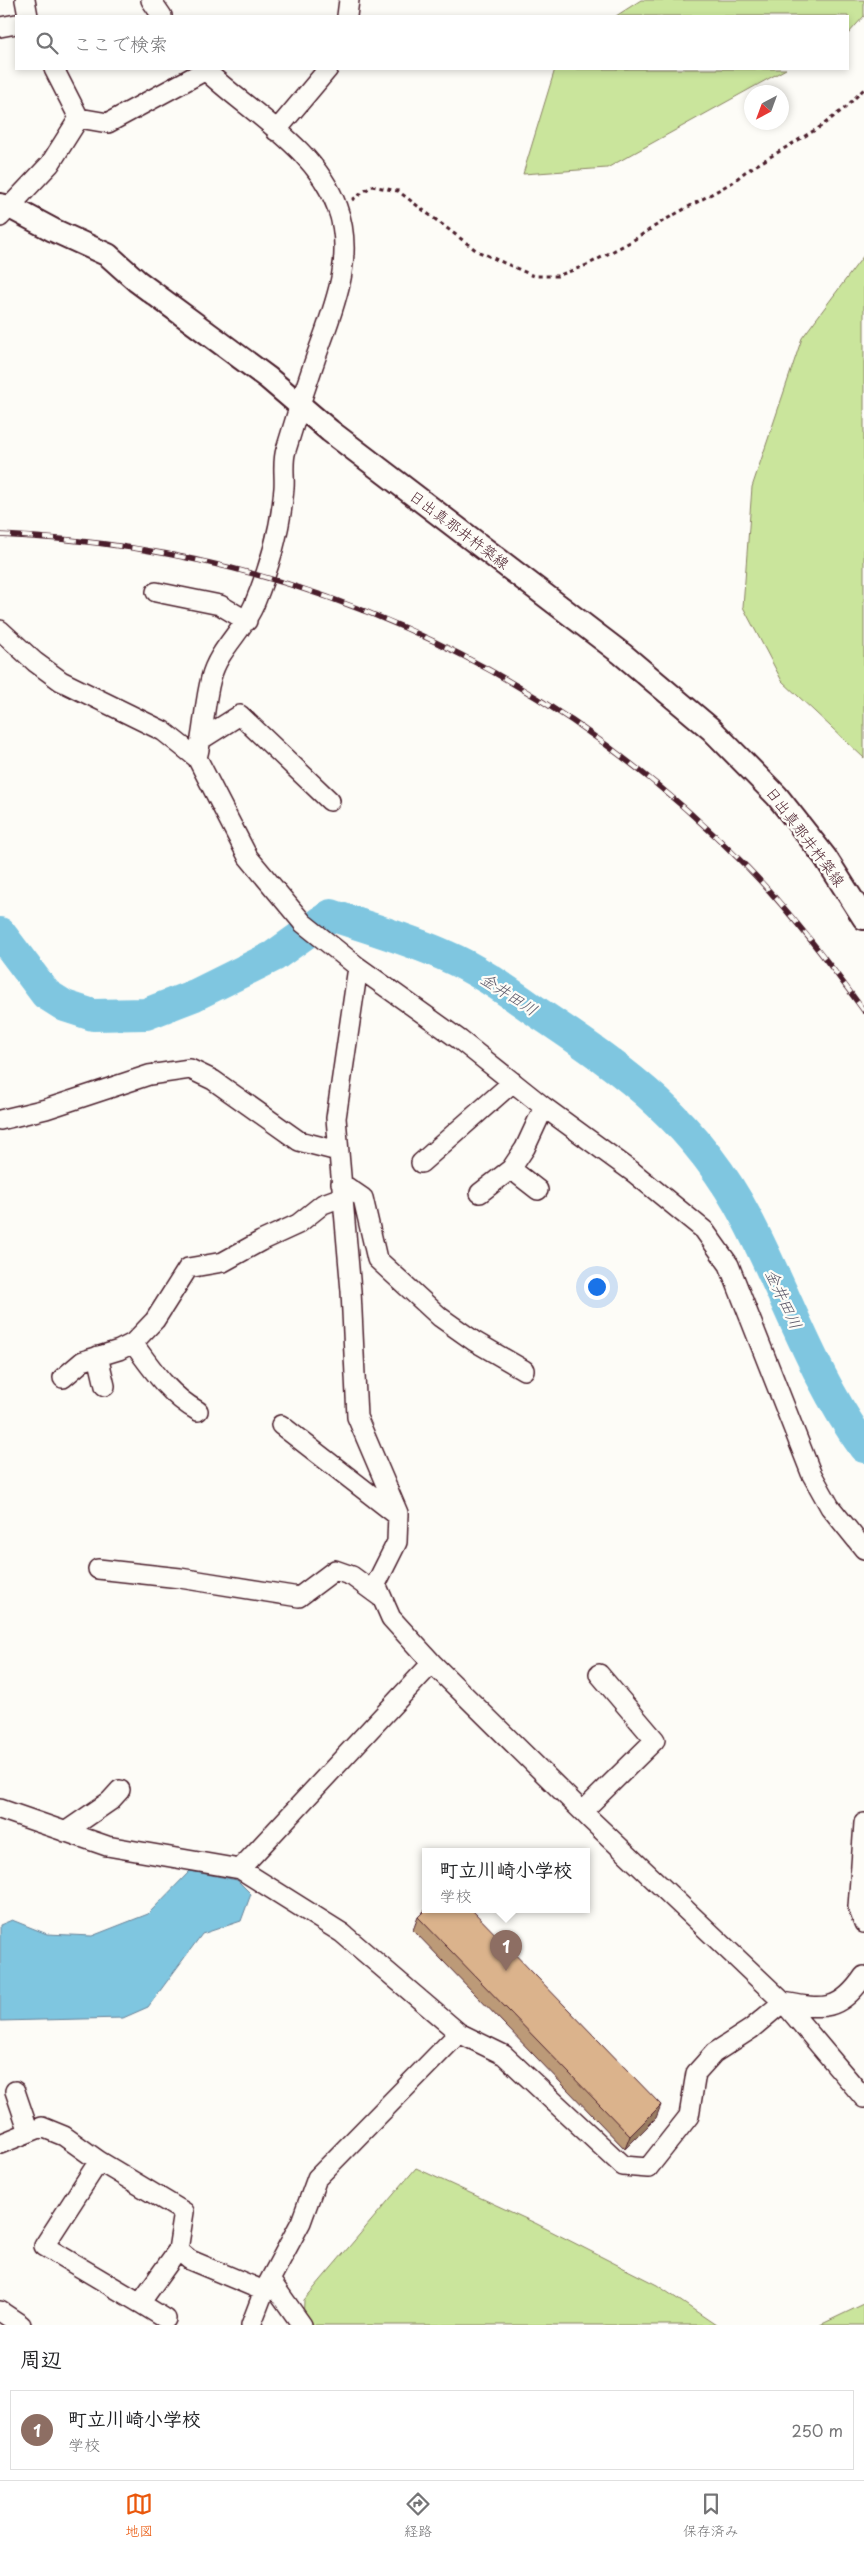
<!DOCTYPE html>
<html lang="ja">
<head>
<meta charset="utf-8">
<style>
	:root { --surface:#fff; --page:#f2f2f2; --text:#202124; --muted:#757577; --line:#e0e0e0; --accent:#ea580c }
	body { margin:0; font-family:"Playpen Sans","Klee One",sans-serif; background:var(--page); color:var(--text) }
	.compass { position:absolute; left:744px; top:85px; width:45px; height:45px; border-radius:50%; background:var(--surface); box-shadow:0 2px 8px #0003; rotate:221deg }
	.you { position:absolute; left:596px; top:1286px; width:18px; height:18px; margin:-12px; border:4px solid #fff; border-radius:50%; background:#1a73e8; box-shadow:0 0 0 8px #1a73e833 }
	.badge { display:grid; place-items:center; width:32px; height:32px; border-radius:50%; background:var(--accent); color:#fff; font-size:16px; font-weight:700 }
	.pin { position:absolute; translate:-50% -41px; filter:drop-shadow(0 1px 2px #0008) }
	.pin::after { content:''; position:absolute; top:26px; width:18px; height:15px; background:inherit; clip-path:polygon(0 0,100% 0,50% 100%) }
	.popup { position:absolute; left:422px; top:1848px; width:168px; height:65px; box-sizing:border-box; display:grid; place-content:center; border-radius:0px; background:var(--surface); filter:drop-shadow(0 1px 4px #0005); font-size:16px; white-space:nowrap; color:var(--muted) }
	.popup b { font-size:19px; color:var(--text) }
	.popup::after { content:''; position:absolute; left:50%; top:100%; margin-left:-10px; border:10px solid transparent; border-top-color:var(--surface) }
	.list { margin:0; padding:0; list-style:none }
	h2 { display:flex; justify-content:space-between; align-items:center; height:65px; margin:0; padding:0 20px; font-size:21px }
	h2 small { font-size:16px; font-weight:400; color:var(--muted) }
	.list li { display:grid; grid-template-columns:32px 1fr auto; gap:15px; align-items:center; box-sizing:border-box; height:80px; margin:0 10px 10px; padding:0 10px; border:1px solid var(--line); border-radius:0px }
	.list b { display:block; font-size:19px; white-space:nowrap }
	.list p { margin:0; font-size:16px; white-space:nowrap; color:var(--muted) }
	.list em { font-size:16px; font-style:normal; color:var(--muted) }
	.icon { flex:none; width:28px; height:28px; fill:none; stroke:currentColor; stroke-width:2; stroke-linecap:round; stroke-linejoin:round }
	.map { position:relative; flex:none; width:864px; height:2325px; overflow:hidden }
	.search { position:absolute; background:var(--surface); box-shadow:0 2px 8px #0003; left:15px; right:15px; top:15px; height:55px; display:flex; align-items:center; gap:12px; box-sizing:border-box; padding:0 18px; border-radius:0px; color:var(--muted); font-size:19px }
	.sheet { height:155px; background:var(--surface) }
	nav { display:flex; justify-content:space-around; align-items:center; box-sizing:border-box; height:70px; border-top:1px solid var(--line); background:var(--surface); font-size:14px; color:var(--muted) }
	nav a { display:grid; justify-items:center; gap:2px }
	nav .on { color:var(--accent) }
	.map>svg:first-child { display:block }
	.green { fill:#cae59c; stroke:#8a8264 }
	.water { fill:#7fc6e0; stroke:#6a8398 }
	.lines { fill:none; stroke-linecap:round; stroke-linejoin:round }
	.river { stroke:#7fc6e0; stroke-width:32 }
	.minor-casing { stroke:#4a1f2b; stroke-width:22 }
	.major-casing { stroke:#4a1f2b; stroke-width:26 }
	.path { stroke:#4a1f2b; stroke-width:3; stroke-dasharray:4 4; stroke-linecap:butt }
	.minor { stroke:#fdfcf7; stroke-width:19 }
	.major { stroke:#fdfcf7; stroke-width:22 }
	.rail-casing { stroke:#4a1f2b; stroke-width:5.5 }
	.rail { stroke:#fdfcf7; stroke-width:4; stroke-dasharray:11; stroke-linecap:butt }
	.wall { fill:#bc9a78; stroke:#4a1f2b }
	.shaded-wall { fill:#997d62; stroke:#4a1f2b }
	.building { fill:#dbb38c; stroke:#4a1f2b }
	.labels { text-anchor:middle; stroke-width:4.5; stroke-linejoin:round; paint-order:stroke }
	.street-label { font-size:15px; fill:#4a1f2b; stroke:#fdfcf7 }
	.water-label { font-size:16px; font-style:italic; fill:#5d596a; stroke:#fdfcf7 }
</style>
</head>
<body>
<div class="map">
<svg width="864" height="2325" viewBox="0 0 864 2325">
	<rect width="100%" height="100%" fill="#fdfcf7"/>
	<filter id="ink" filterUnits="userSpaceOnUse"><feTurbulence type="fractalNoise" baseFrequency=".02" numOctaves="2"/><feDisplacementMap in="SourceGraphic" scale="10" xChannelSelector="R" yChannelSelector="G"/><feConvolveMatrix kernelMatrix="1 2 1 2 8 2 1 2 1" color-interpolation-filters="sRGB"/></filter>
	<g filter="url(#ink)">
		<!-- green -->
		<path class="green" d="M641,0H864V16L848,34V16H616Z
			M555,69H786L607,168L523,174Z
			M864,255V758L782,681L743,607L752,487L802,338Z
			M416,2168L535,2223L657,2285L716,2325H303L304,2300Z
			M864,2304V2325H820Z"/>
		<!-- water -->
		<path class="water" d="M190,1871L237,1880L251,1894L241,1921L202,1934L148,2007L123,2018L0,2021V1925L12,1920L47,1934L92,1936L148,1914Z"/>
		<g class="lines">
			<!-- river -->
			<path class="river" d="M0,933L46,994L65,1006L93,1015L146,1014L195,995L274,956L331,915C369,928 409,939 446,956C479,970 510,993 540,1014C628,1073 697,1123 747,1219C788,1297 812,1375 864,1447"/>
			<!-- minor casing -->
			<g class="minor-casing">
				<path id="minor" d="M25,0L28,16
					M151,0L162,16
					M347,16L349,0
					M0,27L16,24
					M54,69L79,118
					M276,131L328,69
					M0,217L50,164L79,118L108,123L206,70
					M156,592L220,605L247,621
					M0,630L35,662L61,681L163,731L197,758L248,857L303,923L358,967L460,1040L544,1107L633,1172L704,1230L729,1265L811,1473L830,1507L864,1549
					M202,739L240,715L330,801
					M197,758C204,732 204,704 211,678C218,650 243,631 254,605C269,569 281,527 284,488C285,476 282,462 286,450C295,419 305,388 316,357C333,309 356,258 337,207C315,147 249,112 204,69
					M358,967L336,1118L351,1291L357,1417L398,1513L397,1542L376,1584L391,1618L432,1663L591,1820L783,2002L864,2098
					M0,1120L46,1109L149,1075L190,1069L213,1080L299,1141L338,1151
					M421,1163L513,1082
					M511,1169L538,1190
					M341,1183L363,1198L377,1259L440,1317L474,1341L524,1370
					M480,1193L511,1169L525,1148L544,1107
					M133,1343C152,1369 169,1395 198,1411
					M98,1356L105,1386
					M63,1378L83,1361L119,1350L133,1343L155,1320L188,1268L223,1262L261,1241L298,1224L323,1204L342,1197
					M281,1425L398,1516
					M98,1569L180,1578L299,1597L335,1570L352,1576L382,1598
					M0,1809L107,1846L240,1869L342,1933L459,2033L504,2055L623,2166L648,2168L689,2116L696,2073L714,2053L751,2029L783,2002
					M583,1811L655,1740L599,1674
					M864,1823L858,1907L864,1923
					M65,1832L110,1801L120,1790
					M240,1869L432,1663
					M783,2002C822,2009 839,2013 864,1976
					M15,2091L29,2132
					M0,2144L42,2127L64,2136L99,2161L184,2212L178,2250L190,2260L264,2291
					M99,2161L44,2246L140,2303L178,2250
					M270,2280L302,2325
					M140,2303L166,2319
					M0,2311L21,2325
					M251,2325L264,2291L301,2222L317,2178L459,2033"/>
			</g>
			<!-- major casing -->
			<g class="major-casing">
				<path id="major" d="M0,205L10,207L53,230L108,255L137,281L268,378L330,431L622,654L711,729L777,796L825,857L864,918"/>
			</g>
			<!-- path -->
			<path class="path" d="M352,200L372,186L398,191L477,251L534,276H557L587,265L632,241L663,221L733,182L745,172L820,127L845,108L864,89"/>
			<!-- minor -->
			<use href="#minor" class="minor"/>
			<!-- major -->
			<use href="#major" class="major"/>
			<!-- rail casing -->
			<g class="rail-casing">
				<path id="rail" d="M0,535C289,547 544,661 747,867C790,911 828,961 864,1011"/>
			</g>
			<!-- rail -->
			<use href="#rail" class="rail"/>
		</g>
		<!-- wall -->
		<path class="wall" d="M418,1917L656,2118L625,2149L413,1930Z"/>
		<!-- shaded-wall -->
		<path class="shaded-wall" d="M661,2105L656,2118L625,2149L630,2136Z"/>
		<!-- building -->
		<path class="building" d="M426,1909V1910H472L661,2105L630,2136L418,1917Z"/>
	</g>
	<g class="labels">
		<!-- street labels -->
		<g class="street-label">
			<text transform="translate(459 530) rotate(37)" y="5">日出真那井杵築線</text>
			<text transform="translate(805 837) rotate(53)" y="5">日出真那井杵築線</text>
		</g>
		<!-- water labels -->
		<g class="water-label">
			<text transform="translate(509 994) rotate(33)" y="6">金井田川</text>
			<text transform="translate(784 1299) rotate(65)" y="6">金井田川</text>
		</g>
	</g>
</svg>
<svg class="compass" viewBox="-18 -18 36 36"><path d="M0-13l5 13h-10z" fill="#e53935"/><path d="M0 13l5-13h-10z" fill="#757577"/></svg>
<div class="you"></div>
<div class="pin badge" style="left:506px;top:1971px;background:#8d6e63">1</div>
<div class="popup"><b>町立川崎小学校</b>学校</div>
<div class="search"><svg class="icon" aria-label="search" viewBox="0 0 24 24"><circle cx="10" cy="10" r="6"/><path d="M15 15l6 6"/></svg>ここで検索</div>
</div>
<section class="sheet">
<h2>周辺<small></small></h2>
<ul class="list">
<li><span class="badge" style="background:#8d6e63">1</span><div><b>町立川崎小学校</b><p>学校</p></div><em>250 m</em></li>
</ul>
</section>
<nav>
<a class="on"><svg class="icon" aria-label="map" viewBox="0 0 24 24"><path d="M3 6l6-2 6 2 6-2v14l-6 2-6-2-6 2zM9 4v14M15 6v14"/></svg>地図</a>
<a><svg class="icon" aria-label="directions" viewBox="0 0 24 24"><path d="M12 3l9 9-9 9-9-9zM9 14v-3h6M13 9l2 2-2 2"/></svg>経路</a>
<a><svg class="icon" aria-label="saved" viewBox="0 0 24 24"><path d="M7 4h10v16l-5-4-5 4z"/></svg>保存済み</a>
</nav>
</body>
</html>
